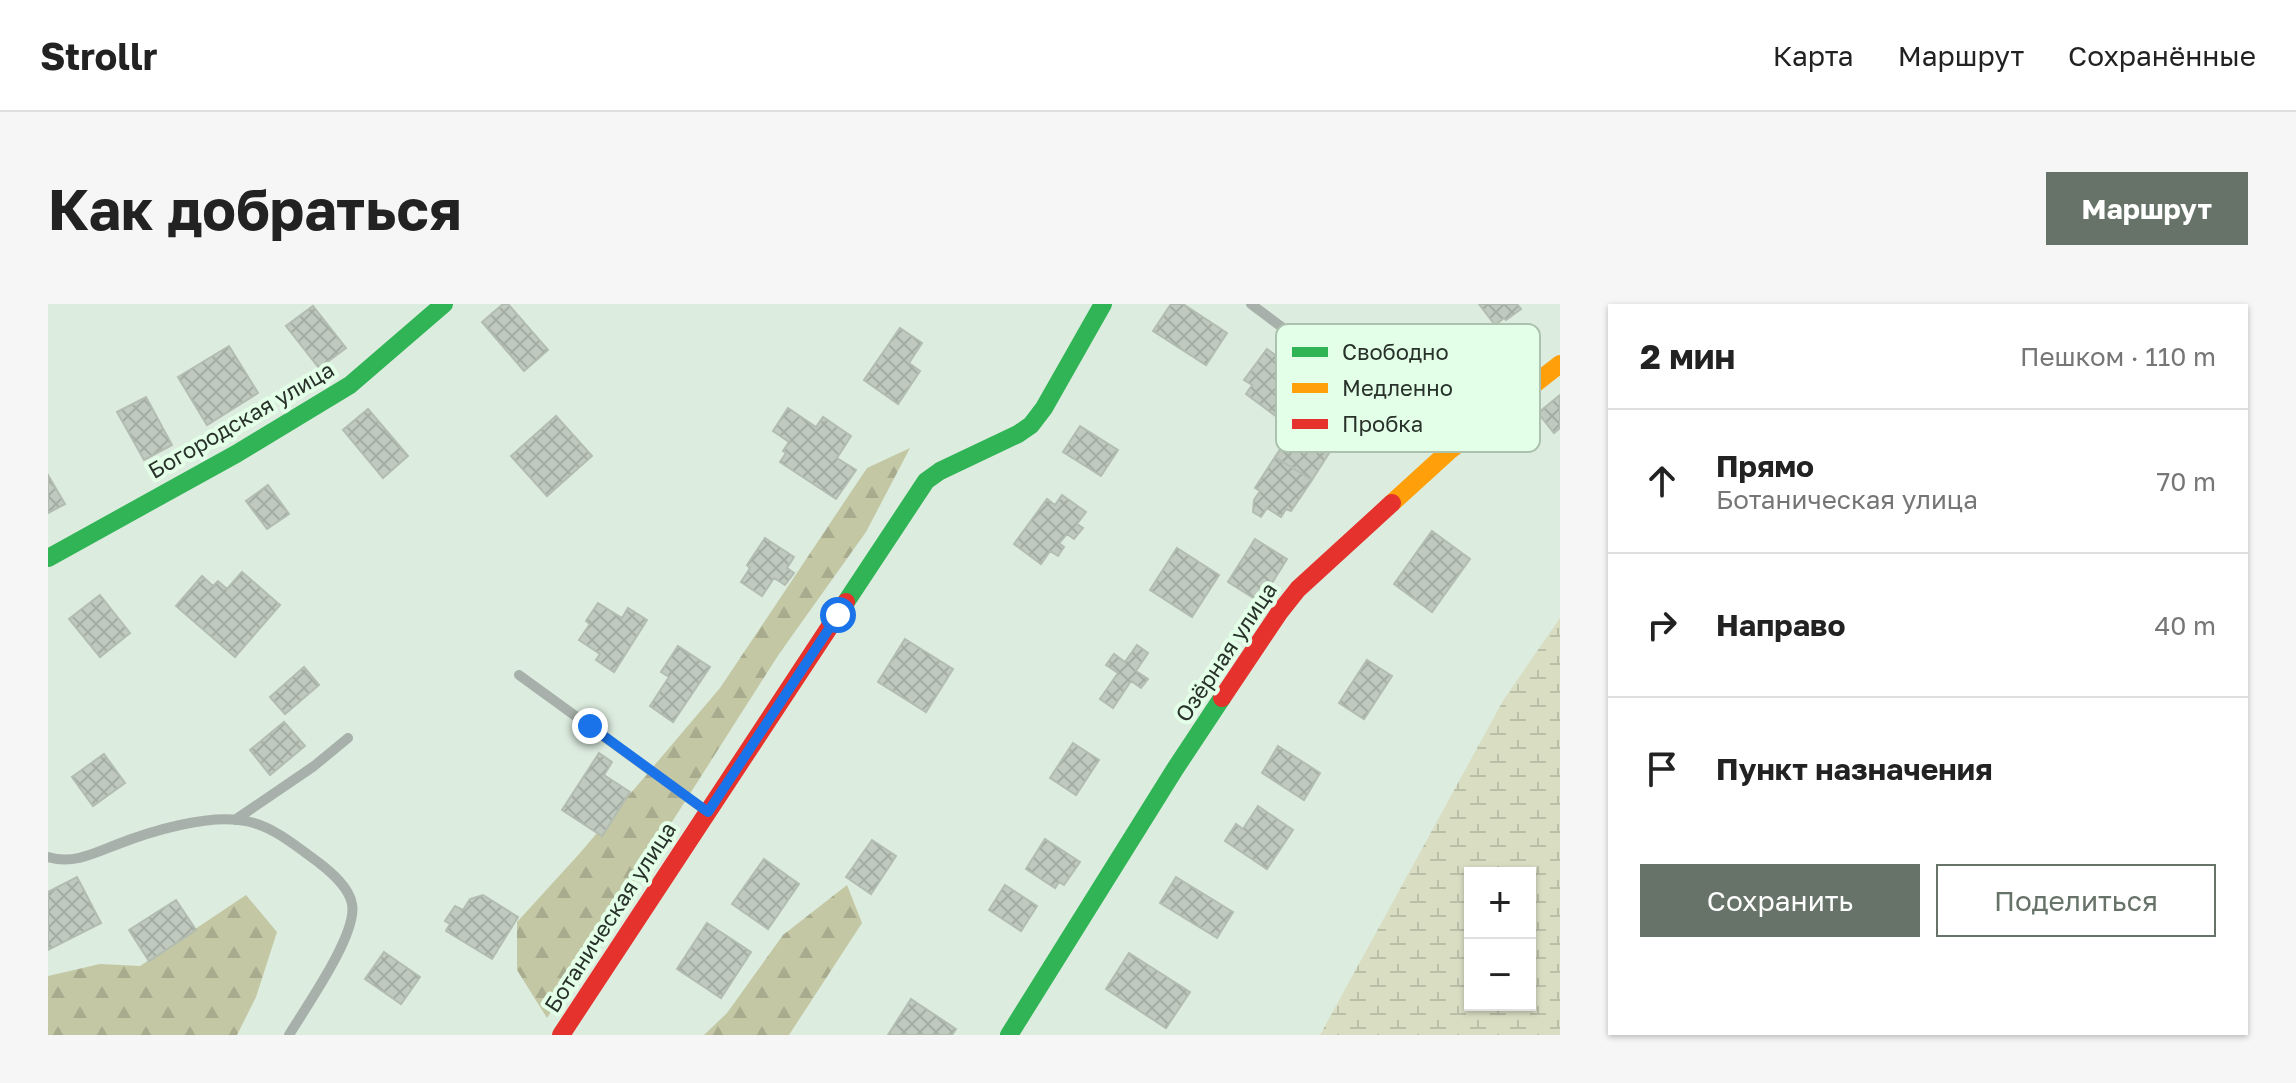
<!DOCTYPE html>
<html lang="ru">
<head>
<meta charset="utf-8">
<style>
	:root { --surface:#fff; --page:#f6f6f6; --text:#222; --muted:#767676; --line:#e0e0e0; --accent:#677369 }
	body { margin:0; font-family:"Golos Text",sans-serif; background:var(--page); color:var(--text) }
	.controls { position:absolute; right:24px; bottom:24px; display:grid; overflow:hidden; border-radius:0px; box-shadow:0 2px 6px #0004 }
	.controls button { width:72px; height:72px; display:grid; place-items:center; padding:0; border:0; border-bottom:2px solid var(--line); background:var(--surface); color:var(--text); font:40px sans-serif }
	.stop { position:absolute; width:24px; height:24px; margin:-18px; border:6px solid #1a73e8; border-radius:50%; background:#fff }
	.stop.end { background:#1a73e8; border-color:#fff; box-shadow:0 2px 8px #0008 }
	.list { margin:0; padding:0; list-style:none }
	h2 { display:flex; justify-content:space-between; align-items:center; height:104px; margin:0; padding:0 32px; font-size:34px }
	h2 small { font-size:26px; font-weight:400; color:var(--muted) }
	.list li { display:grid; grid-template-columns:52px 1fr auto; gap:24px; align-items:center; box-sizing:border-box; height:144px; padding:0 32px; border-top:2px solid var(--line) }
	.list b { display:block; font-size:30px; white-space:nowrap }
	.list p { margin:0; font-size:26px; white-space:nowrap; color:var(--muted) }
	.list em { font-size:26px; font-style:normal; color:var(--muted) }
	.actions { display:flex; gap:16px; padding:24px 32px }
	.actions a { flex:1; padding:18px 0; border:2px solid var(--accent); border-radius:0px; text-align:center; font-size:28px; color:var(--accent) }
	.actions .main { background:var(--accent); color:#fff }
	.icon { flex:none; width:44px; height:44px; fill:none; stroke:currentColor; stroke-width:2; stroke-linecap:round; stroke-linejoin:round }
	.map { position:relative; flex:none; width:1512px; height:731px; overflow:hidden; border-radius:0px }
	header { display:flex; align-items:center; gap:48px; box-sizing:border-box; height:112px; padding:0 40px; background:var(--surface); border-bottom:2px solid var(--line) }
	header strong { font-size:38px }
	nav { display:flex; gap:44px; margin-inline-start:auto; font-size:28px }
	.intro { display:flex; align-items:center; justify-content:space-between; box-sizing:border-box; height:192px; padding:0 48px }
	h1 { margin:0; font-size:56px }
	.button { padding:20px 36px; border-radius:0px; background:var(--accent); color:#fff; font-size:28px; font-weight:700 }
	main { display:flex; gap:48px; padding:0 48px }
	aside { flex:1; background:var(--surface); border-radius:0px; box-shadow:0 2px 6px #0004 }
	.map>svg:first-child { display:block }
	.forest { fill:url(#forest-firs) }
	.wetland { fill:url(#wetland-marsh); fill-rule:evenodd }
	.building { fill:url(#building-cross-hatch); stroke:#b3bcb0; stroke-width:2 }
	.lines { fill:none; stroke-linecap:round; stroke-linejoin:round }
	.lane { stroke:#a7b0aa; stroke-width:10 }
	.fast { stroke:#30b455; stroke-width:18 }
	.slow { stroke:#ff9f0a; stroke-width:18 }
	.jam { stroke:#e5322d; stroke-width:18 }
	.route { stroke:#1a73e8; stroke-width:10 }
	.labels { text-anchor:middle; stroke-width:8; stroke-linejoin:round; paint-order:stroke }
	.street-label { font-size:22px; fill:#28322a; stroke:#e4ffe8 }
	.key { fill:#e4ffe8; stroke:#acc2af; stroke-width:2 }
	.key-label { font-size:22px; fill:#28322a }
</style>
</head>
<body>
<header>
<strong>Strollr</strong>
<nav><a>Карта</a><a>Маршрут</a><a>Сохранённые</a></nav>
</header>
<div class="intro"><h1>Как добраться</h1><a class="button">Маршрут</a></div>
<main>
<div class="map">
<svg width="1512" height="731" viewBox="0 0 1512 731">
	<defs>
		<pattern id="forest-firs" width="22" height="20" patternUnits="userSpaceOnUse" patternTransform="scale(2)"><rect width="22" height="20" fill="#c3c7a4"/><path d="M5 1l3.5 6h-7zM16 11l3.5 6h-7z" fill="#a8ab8d"/></pattern>
		<pattern id="wetland-marsh" width="20" height="14" patternUnits="userSpaceOnUse" patternTransform="scale(2)"><rect width="20" height="14" fill="#d9dec3"/><path d="M1 5h8M5 5V1M11 12h8M15 12V8" fill="none" stroke="#babfa8"/></pattern>
		<pattern id="building-cross-hatch" width="8" height="8" patternUnits="userSpaceOnUse" patternTransform="scale(2)"><rect width="8" height="8" fill="#bfc9bd"/><path d="M0 0l8 8M0 8l8-8" fill="none" stroke="#a4ada3"/></pattern>
	</defs>
	<rect width="100%" height="100%" fill="#dcecde"/>
	<!-- forest -->
	<path class="forest" d="M862,144L818,228L731,350L499,714L469,666V618L532,549L672,384L819,164Z
		M799,581L814,619L741,731H656L679,709L735,631Z
		M198,591L229,628L208,693L189,731H0V672L52,660L92,662Z"/>
	<!-- wetland -->
	<path class="wetland" d="M1512,314V731H1272L1456,395ZM1422,569H1482V701H1422Z"/>
	<!-- building -->
	<path class="building" d="M455,0H460L500,46L476,67L434,18Z
		M1123,0H1135L1179,29L1158,61L1105,27Z
		M1431,0H1469L1473,5L1458,16L1456,14L1447,21Z
		M265,2L298,44L271,64L238,22Z
		M852,24L874,39L861,59L872,67L850,100L816,76Z
		M181,42L210,89L159,121L130,73Z
		M1219,45L1252,69L1245,78L1251,83L1229,113L1198,90L1204,81L1196,76Z
		M1512,91V124L1506,129L1490,109Z
		M98,93L124,141L96,156L69,108Z
		M740,104L768,123L775,113L803,132L789,154L808,166L788,195L732,158L738,149L735,147L741,138L725,127Z
		M320,105L360,152L335,174L295,126Z
		M508,112L544,152L499,192L463,152Z
		M1250,119L1266,130L1272,122L1285,131L1279,139L1285,143L1264,176L1227,153Z
		M1032,122L1070,146L1053,172L1015,148Z
		M1227,153L1264,176L1243,207L1238,205L1233,213L1219,204L1213,213L1205,208L1206,196L1212,187L1207,184Z
		M0,171L17,200L0,209Z
		M220,181L241,210L219,225L198,197Z
		M1014,191L1038,208L1029,220L1035,224L1026,235L1019,230L1011,239L1016,243L1010,252L1002,247L993,260L966,240L999,195L1007,201Z
		M1384,227L1422,255L1384,308L1346,280Z
		M717,234L746,253L739,264L746,269L737,281L726,274L714,292L693,278L702,264L699,261Z
		M1207,235L1239,255L1212,298L1180,278Z
		M1129,244L1171,271L1144,313L1102,286Z
		M194,268L232,301L187,353L128,302L154,272L165,282L170,277L179,285Z
		M52,291L82,329L52,353L21,315Z
		M550,299L574,314L580,304L599,316L566,368L548,356L552,350L531,336L542,320L538,317Z
		M857,335L905,365L878,408L830,378Z
		M1089,341L1100,349L1088,367L1100,375L1093,384L1083,377L1065,404L1052,395L1070,369L1058,361L1066,350L1077,358Z
		M630,342L662,363L625,418L602,402L621,373L613,368Z
		M1319,356L1344,372L1316,415L1291,399Z
		M256,363L271,381L237,410L222,393Z
		M236,418L257,442L222,471L202,446Z
		M1025,439L1051,456L1028,491L1002,474Z
		M1230,442L1272,469L1256,496L1214,469Z
		M551,449L564,458L556,471L582,488L554,532L514,506Z
		M56,450L77,479L45,502L24,473Z
		M1210,502L1245,526L1219,565L1177,537L1188,520L1195,525Z
		M997,535L1032,558L1016,581L1011,578L1007,584L978,565Z
		M824,536L848,552L823,590L798,573Z
		M716,555L751,580L720,625L684,600Z
		M29,573L53,619L0,646V588Z
		M1128,573L1185,608L1169,634L1112,599Z
		M957,581L989,602L973,627L941,606Z
		M435,591L470,613L444,655L398,627L402,620L397,617L407,602L415,606L422,595Z
		M128,596L148,626L101,657L81,626Z
		M659,619L703,648L673,694L629,665Z
		M336,648L372,673L353,700L317,675Z
		M1081,649L1142,688L1118,724L1058,685Z
		M863,695L908,725L904,731H840Z"/>
	<g class="lines">
		<!-- lane -->
		<path class="lane" d="M1203,0L1399,147
			M471,371L657,506
			M187,516L266,462L300,434
			M0,553C23,560 43,551 65,542C100,528 163,508 202,518C227,524 249,543 270,558C283,568 301,583 304,600C310,630 257,704 241,731"/>
		<!-- fast -->
		<path class="fast" d="M0,254L188,150L302,81L396,0
			M798,298L878,177L892,167L970,130L983,121L996,104L1055,0
			M961,731L1127,465L1174,394"/>
		<!-- slow -->
		<path class="slow" d="M1344,199L1400,148L1512,60"/>
		<!-- jam -->
		<path class="jam" d="M1174,394L1231,309L1250,285L1344,199
			M513,731L798,298"/>
	</g>
	<g class="lines">
		<!-- route -->
		<path class="route" d="M542,422L660,508L790,311"/>
	</g>
	<g class="labels">
		<!-- street labels -->
		<g class="street-label">
			<text transform="translate(193 116) rotate(-30)" y="8">Богородская улица</text>
			<text transform="translate(1178 348) rotate(-56)" y="8">Озёрная улица</text>
			<text transform="translate(562 613) rotate(-57)" y="8">Ботаническая улица</text>
		</g>
	</g>
	<!-- legend -->
	<rect x="1228" y="20" width="264" height="128" rx="12" class="key"/>
	<rect x="1244" y="43" width="36" height="10" fill="#30b455"/>
	<rect x="1244" y="79" width="36" height="10" fill="#ff9f0a"/>
	<rect x="1244" y="115" width="36" height="10" fill="#e5322d"/>
	<g class="key-label">
		<text x="1294" y="56">Свободно</text>
		<text x="1294" y="92">Медленно</text>
		<text x="1294" y="128">Пробка</text>
	</g>
</svg>
<div class="controls">
<button>+</button>
<button>−</button>
</div>
<div class="stop" style="left:790px;top:311px"></div>
<div class="stop end" style="left:542px;top:422px"></div>
</div>
<aside>
<h2>2 мин<small>Пешком · 110 m</small></h2>
<ul class="list">
<li><svg class="icon" aria-label="ahead" viewBox="0 0 24 24"><path d="M12 20V5M6 11l6-6 6 6"/></svg><div><b>Прямо</b><p>Ботаническая улица</p></div><em>70 m</em></li>
<li><svg class="icon" aria-label="right" viewBox="0 0 24 24"><path d="M7 20v-9h11M14 6l5 5-5 5"/></svg><div><b>Направо</b></div><em>40 m</em></li>
<li><svg class="icon" aria-label="arrive" viewBox="0 0 24 24"><path d="M6 21V4h12l-3 4 3 4H6"/></svg><div><b>Пункт назначения</b></div></li>
</ul>
<div class="actions"><a class="main">Сохранить</a><a>Поделиться</a></div>
</aside>
</main>
</body>
</html>
